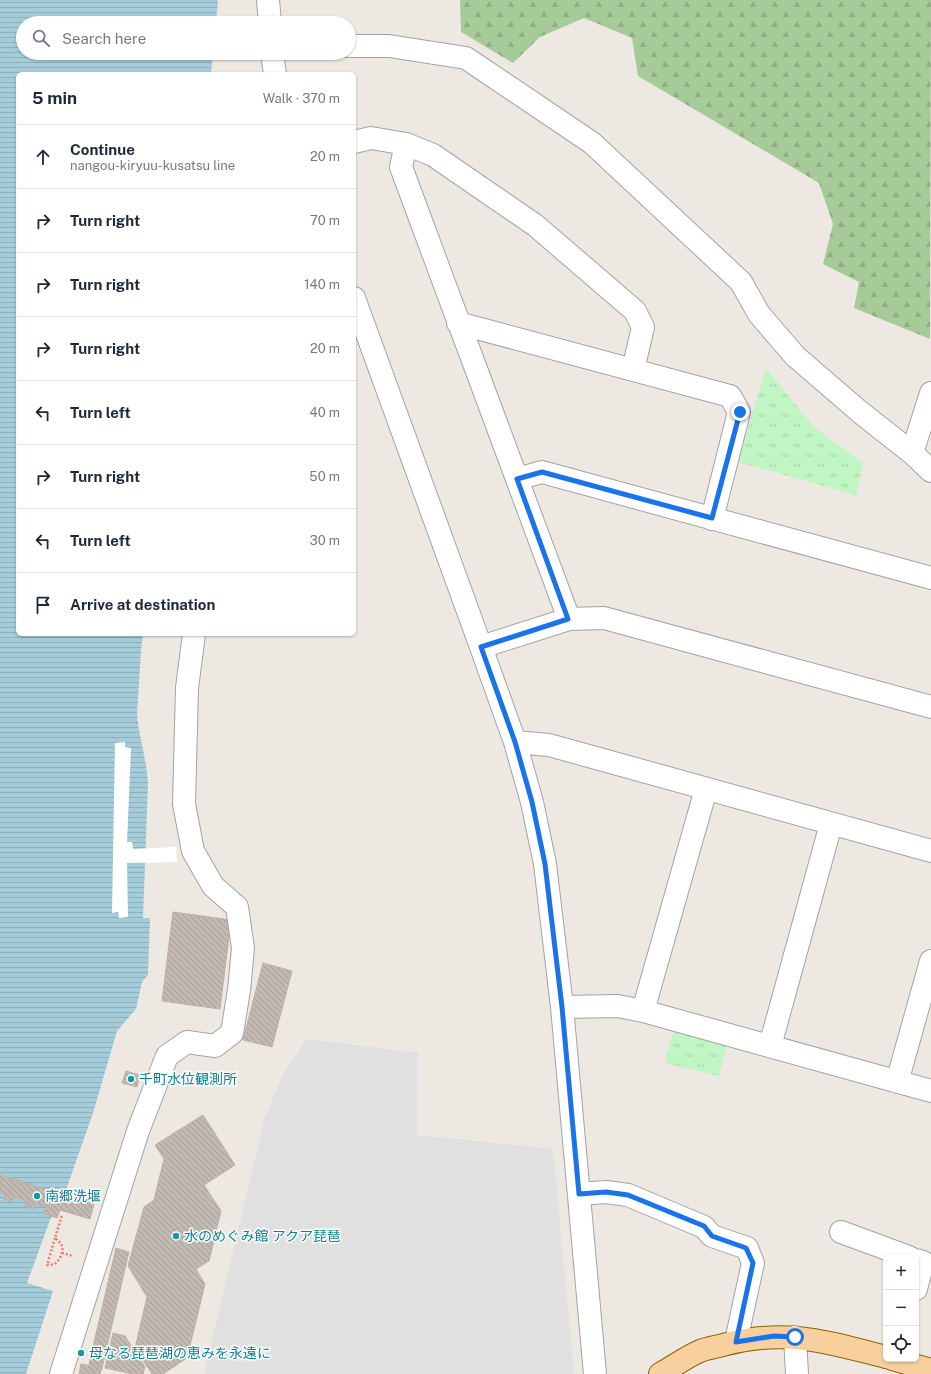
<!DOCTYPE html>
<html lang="en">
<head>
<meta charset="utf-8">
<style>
	:root { --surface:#fff; --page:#f6f6f7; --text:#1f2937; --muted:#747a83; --line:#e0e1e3 }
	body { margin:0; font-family:"Public Sans","Noto Sans JP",sans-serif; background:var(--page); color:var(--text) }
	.controls { position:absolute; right:12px; bottom:12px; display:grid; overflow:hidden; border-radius:6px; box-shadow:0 1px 3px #0004 }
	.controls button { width:36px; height:36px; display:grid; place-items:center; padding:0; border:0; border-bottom:1px solid var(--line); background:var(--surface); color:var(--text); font:20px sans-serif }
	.stop { position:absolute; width:12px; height:12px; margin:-9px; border:3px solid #1a73e8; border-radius:50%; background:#fff }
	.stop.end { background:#1a73e8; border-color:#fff; box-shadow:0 1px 4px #0008 }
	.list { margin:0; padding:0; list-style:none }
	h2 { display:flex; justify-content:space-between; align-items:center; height:52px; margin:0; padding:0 16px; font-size:17px }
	h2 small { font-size:13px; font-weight:400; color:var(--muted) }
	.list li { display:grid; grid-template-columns:26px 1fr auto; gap:12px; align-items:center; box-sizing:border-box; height:64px; padding:0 16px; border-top:1px solid var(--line) }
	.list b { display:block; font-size:15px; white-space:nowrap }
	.list p { margin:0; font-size:13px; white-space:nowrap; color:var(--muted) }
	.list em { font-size:13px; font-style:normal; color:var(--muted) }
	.icon { flex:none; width:22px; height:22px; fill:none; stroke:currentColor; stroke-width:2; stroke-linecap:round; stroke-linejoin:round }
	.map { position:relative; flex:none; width:931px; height:1374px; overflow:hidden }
	.search { position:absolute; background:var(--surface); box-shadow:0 1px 3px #0004; left:16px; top:16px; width:340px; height:44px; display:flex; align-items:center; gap:10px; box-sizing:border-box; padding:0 14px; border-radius:22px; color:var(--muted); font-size:15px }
	.panel { position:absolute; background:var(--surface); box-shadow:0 1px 3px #0004; left:16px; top:72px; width:340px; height:564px; border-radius:6px }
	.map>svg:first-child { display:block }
	.forest { fill:url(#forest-firs) }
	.park { fill:url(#park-tufts) }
	.parking { fill:#e0e0e0 }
	.water { fill:url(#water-rules) }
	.pier { fill:#fff }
	.building { fill:url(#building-back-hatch); stroke:#beb0a5 }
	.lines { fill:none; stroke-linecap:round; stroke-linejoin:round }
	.minor-casing { stroke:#a3a3a3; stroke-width:24 }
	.major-casing { stroke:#8d6107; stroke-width:24 }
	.path { stroke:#f37b6d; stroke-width:2.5; stroke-dasharray:2 2; stroke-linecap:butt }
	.minor { stroke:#fff; stroke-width:22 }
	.major { stroke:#f7d09d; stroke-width:22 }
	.route { stroke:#1a73e8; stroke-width:5 }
	.culture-dot { fill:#0f9aa8; stroke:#fff; stroke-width:1.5 }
	.labels { text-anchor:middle; stroke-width:3; stroke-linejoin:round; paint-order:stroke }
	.culture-label { font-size:14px; fill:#0d838f; stroke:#fff; text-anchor:start }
</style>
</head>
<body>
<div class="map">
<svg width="931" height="1374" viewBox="0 0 931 1374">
	<defs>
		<pattern id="forest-firs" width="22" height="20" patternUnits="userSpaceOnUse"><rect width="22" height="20" fill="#a7cb98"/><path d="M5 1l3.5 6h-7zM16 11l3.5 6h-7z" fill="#8fae82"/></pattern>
		<pattern id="park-tufts" width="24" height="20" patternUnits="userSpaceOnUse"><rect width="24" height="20" fill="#c0f6c4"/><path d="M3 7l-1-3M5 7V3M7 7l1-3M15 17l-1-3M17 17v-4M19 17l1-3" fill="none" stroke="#a4d2a8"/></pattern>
		<pattern id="water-rules" width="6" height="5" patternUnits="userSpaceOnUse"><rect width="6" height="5" fill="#a4cdd9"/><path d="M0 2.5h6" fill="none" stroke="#8dafba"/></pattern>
		<pattern id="building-back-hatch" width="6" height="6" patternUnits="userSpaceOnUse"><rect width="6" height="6" fill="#c1b9b2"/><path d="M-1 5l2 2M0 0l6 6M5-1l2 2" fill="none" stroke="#a59e98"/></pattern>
	</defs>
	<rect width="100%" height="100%" fill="#ede9e2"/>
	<!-- forest -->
	<path class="forest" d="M460,0H931L930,339L854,308L859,282L823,264L833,224L819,183L638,76L632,38L584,18L540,37L513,63L461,32Z"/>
	<!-- park -->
	<path class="park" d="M766,368L814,427L863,463L856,495L738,462Z
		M673,1032L727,1044L719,1076L665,1063Z"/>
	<!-- parking -->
	<path class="parking" d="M307,1039L418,1053L417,1135L553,1149L574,1374H204L265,1117L282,1076Z"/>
	<!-- water -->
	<path class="water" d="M0,0H218L216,23H23V53H213L211,74H18V634H143L141,650L137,715C139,738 147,760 148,784L143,918H150L148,975L142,982L136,1009L117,1031L93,1113L66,1190L50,1220L27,1283L53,1291L26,1374H0Z"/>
	<!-- pier -->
	<path class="pier" d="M125,742V747L131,748L127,842H132L133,849L176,847L177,862L127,863L128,917L119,918L118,912L112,913L115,743Z"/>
	<!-- building -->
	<path class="building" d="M173,912L231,920L220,1009L162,1001Z
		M263,963L292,971L272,1047L243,1040Z
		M126,1071L140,1075L137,1087L122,1083Z
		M203,1115L235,1165L204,1185L221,1211L209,1261L196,1269L205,1284L187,1358L163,1374H152L135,1348L147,1297L128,1266L144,1207L154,1200L164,1159L155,1145Z
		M0,1175L94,1204L90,1219L60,1210L57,1218L44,1214L46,1207L35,1204L33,1209L25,1206L27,1201L14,1197L12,1202L4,1199L6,1195L0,1193Z
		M116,1248L129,1252L102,1368L89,1364Z
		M113,1333L125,1336L145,1367L143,1374H133L105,1368Z
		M81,1364L102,1368L100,1374H79Z"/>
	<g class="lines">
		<!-- minor casing -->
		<g class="minor-casing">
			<path id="minor" d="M268,0L270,23
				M349,46H389L466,58L592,143L741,282L759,314L795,356L860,412L912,453L931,471
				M272,53L275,74
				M354,142L371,138L406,144L433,155L535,225L635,311L643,327L633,370
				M406,144L401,167L569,619
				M354,298L481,647L515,742L532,802L545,864L562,1007L595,1374
				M458,323L730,396L739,412L712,519
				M912,453L931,393
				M517,479L542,472L931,578
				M481,647L569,619L604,618L931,707
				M515,742L549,745L931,851
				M562,1007L618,1006L643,1011L931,1091
				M643,1011L706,789
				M770,1046L831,824
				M897,1082L931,961
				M579,1194L606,1192L628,1195L704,1227L712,1236L747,1248L753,1263L736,1341
				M841,1232L909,1257
				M916,1260L923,1262L916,1289
				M795,1337L797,1374
				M61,1374L138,1131L167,1056L187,1042L215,1046L232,1033L239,990L243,948L237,907L213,886L193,851L184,804L187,688L194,634"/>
		</g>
		<!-- major casing -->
		<g class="major-casing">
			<path id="major" d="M892,1359L931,1370
				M660,1374C673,1367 686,1357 700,1351C707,1348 716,1347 723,1345C785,1328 827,1342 886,1357"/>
		</g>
		<!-- path -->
		<path class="path" d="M55,1238L47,1265C48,1265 52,1265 54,1264C59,1262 64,1252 62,1246C61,1243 58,1241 55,1238L62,1215
			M62,1253L73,1256"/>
		<!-- minor -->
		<use href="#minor" class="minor"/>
		<!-- major -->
		<use href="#major" class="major"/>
	</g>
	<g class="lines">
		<!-- route -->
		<path class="route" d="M740,412L712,518L542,472L517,479L568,619L481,647L515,742L532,802L545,864L562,1007L579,1194L606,1192L628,1195L704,1226L712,1236L746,1248L753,1263L736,1342L774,1336L795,1337"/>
	</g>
	<!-- markers -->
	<g class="culture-dot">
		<circle cx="131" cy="1079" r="4"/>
		<circle cx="37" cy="1196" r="4"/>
		<circle cx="176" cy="1236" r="4"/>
		<circle cx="81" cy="1353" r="4"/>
	</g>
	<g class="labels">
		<!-- culture labels -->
		<g class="culture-label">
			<text x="139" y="1084">千町水位観測所</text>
			<text x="45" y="1201">南郷洗堰</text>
			<text x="184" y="1241">水のめぐみ館 アクア琵琶</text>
			<text x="89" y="1358">母なる琵琶湖の恵みを永遠に</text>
		</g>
	</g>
</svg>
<div class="controls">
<button>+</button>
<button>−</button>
<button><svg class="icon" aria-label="locate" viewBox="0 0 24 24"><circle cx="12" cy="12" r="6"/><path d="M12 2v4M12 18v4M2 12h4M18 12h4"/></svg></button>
</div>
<div class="stop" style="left:795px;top:1337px"></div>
<div class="stop end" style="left:740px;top:412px"></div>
<div class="search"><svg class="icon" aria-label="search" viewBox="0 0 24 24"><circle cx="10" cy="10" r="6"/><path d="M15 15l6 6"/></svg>Search here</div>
<section class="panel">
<h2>5 min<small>Walk · 370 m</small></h2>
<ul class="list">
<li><svg class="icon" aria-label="ahead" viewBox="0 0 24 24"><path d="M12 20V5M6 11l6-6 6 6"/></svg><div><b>Continue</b><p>nangou-kiryuu-kusatsu line</p></div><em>20 m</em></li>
<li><svg class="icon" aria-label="right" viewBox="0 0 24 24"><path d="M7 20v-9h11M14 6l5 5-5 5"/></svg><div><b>Turn right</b></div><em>70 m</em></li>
<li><svg class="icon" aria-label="right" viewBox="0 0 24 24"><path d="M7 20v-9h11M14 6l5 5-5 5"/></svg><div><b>Turn right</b></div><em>140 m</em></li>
<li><svg class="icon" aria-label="right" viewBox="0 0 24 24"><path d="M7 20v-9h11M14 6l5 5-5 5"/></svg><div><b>Turn right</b></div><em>20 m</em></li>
<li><svg class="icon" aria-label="left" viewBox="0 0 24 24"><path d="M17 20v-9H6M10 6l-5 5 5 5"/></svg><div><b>Turn left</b></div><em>40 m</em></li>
<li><svg class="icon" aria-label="right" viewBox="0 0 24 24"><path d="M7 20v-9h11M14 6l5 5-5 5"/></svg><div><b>Turn right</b></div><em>50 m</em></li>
<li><svg class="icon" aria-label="left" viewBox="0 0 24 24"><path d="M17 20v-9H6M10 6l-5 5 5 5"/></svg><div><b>Turn left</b></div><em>30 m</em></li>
<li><svg class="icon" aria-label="arrive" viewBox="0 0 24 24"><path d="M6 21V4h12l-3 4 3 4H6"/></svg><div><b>Arrive at destination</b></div></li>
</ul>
</section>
</div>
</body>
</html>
